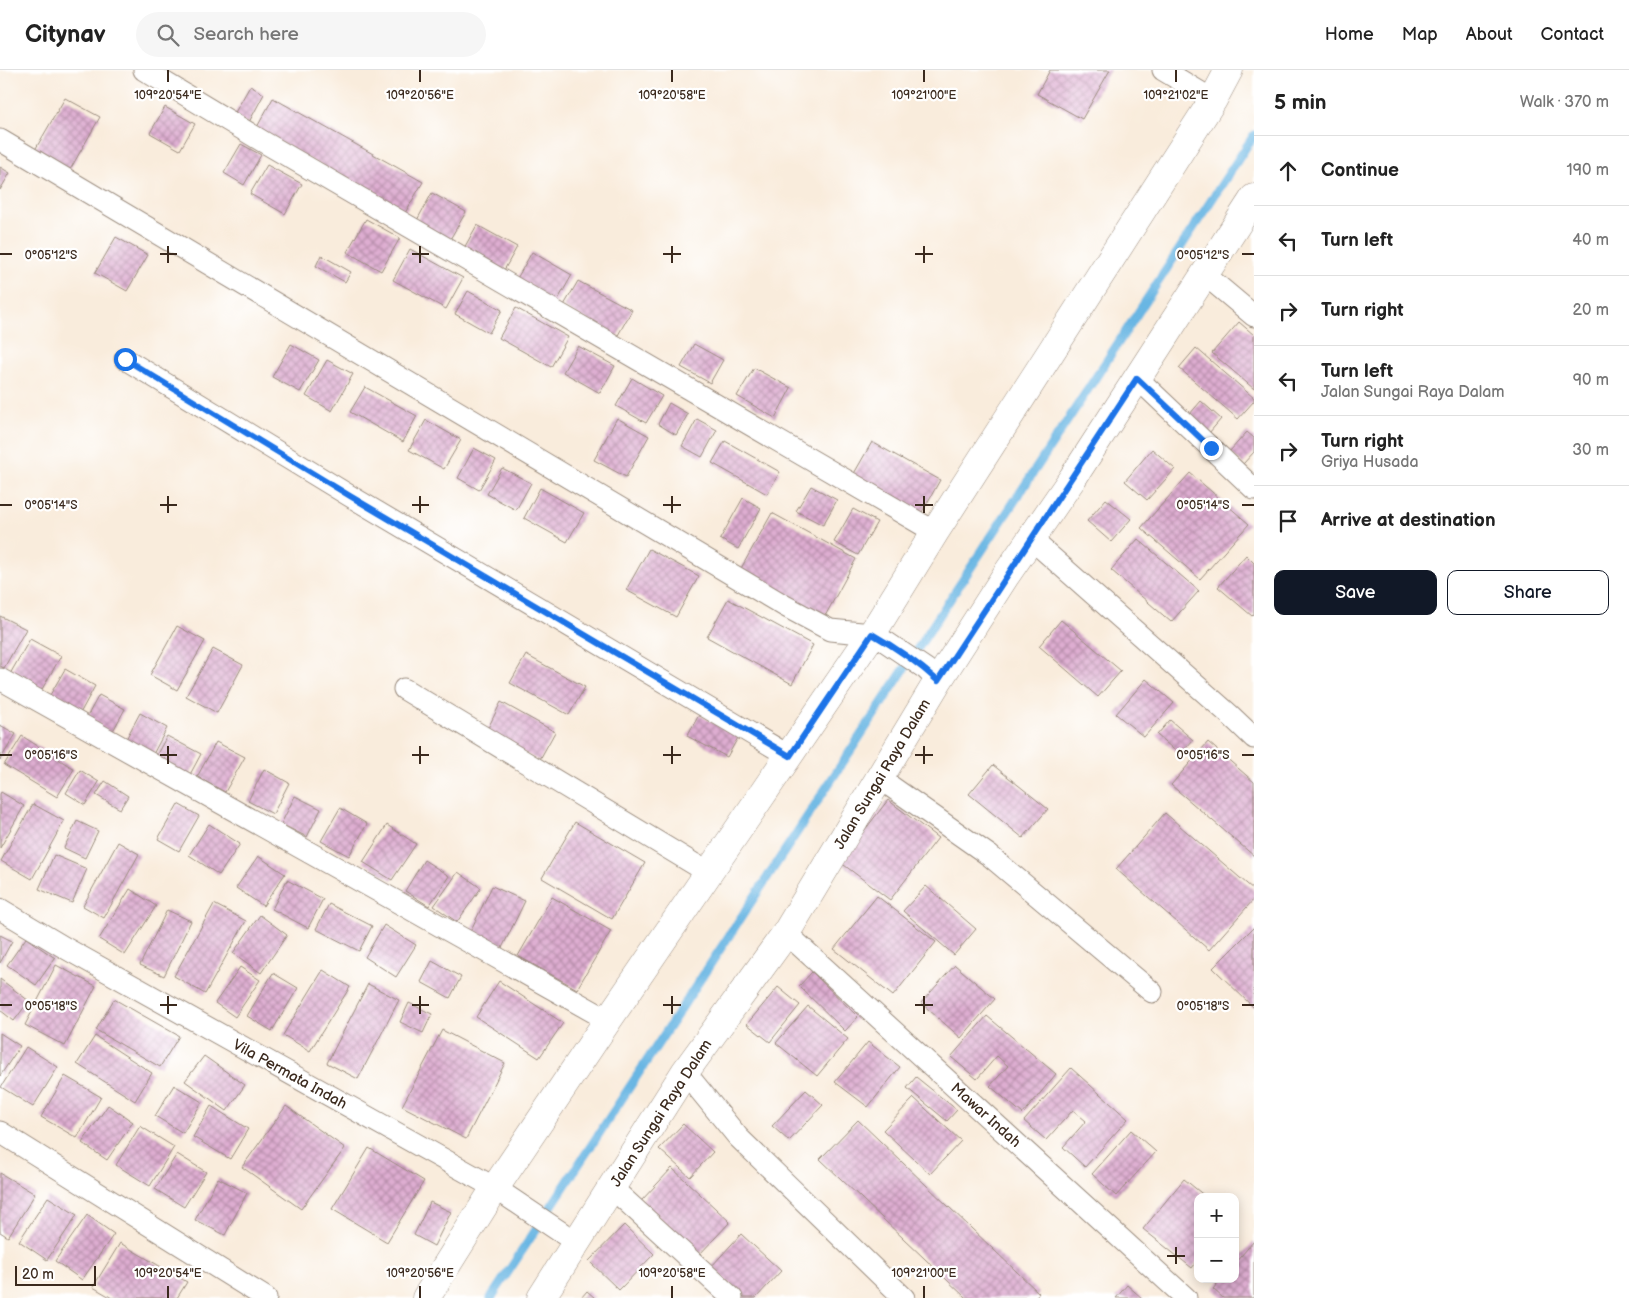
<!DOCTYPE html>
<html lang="en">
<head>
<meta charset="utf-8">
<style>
	:root { --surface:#fff; --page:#f6f6f6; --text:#222; --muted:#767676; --line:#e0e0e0; --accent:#111827 }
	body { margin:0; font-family:"Balsamiq Sans",sans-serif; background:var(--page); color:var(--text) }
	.controls { position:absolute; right:15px; bottom:15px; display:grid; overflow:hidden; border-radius:10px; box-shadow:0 2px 12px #0003 }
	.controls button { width:45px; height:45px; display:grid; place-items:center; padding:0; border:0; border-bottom:1px solid var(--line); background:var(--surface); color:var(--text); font:25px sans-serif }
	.scale { position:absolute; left:15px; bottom:12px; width:81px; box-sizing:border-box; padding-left:5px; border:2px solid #3b2a1e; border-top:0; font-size:14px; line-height:18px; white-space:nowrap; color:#3b2a1e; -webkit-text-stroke:4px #fff; paint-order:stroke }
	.stop { position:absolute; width:15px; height:15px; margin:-11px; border:4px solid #1a73e8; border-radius:50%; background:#fff }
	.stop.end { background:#1a73e8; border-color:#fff; box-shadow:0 1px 5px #0008 }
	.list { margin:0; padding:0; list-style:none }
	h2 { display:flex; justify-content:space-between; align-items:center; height:65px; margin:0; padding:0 20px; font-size:21px }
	h2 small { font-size:16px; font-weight:400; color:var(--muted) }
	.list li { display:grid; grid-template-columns:32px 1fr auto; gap:15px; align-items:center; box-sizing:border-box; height:70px; padding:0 20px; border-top:1px solid var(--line) }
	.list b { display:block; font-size:19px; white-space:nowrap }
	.list p { margin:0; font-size:16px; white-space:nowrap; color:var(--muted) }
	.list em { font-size:16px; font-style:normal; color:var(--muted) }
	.actions { display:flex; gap:10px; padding:15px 20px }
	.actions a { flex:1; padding:11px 0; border:1px solid var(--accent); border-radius:10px; text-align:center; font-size:18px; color:var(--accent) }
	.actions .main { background:var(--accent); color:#fff }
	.icon { flex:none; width:28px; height:28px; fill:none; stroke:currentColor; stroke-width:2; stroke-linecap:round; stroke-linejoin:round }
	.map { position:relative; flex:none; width:1254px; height:1228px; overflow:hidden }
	header { display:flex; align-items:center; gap:30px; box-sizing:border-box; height:70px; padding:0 25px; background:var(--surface); border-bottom:1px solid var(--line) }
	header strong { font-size:24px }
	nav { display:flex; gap:28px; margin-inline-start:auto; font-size:18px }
	.search { width:350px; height:45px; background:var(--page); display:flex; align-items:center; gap:12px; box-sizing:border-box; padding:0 18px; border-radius:28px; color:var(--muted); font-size:19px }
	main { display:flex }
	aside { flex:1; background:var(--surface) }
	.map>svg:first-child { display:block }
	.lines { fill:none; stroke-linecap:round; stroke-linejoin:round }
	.stream { stroke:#69b6e3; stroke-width:9 }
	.building { fill:url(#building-cross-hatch) }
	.street-casing { stroke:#9a8b7d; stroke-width:23 }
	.secondary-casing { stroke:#9a8b7d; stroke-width:29 }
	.street { stroke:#fff; stroke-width:21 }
	.secondary { stroke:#fff; stroke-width:28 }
	.route { stroke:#1a73e8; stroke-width:6 }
	.ticks { fill:none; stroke:#3b2a1e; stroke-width:2 }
	.labels { text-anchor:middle; stroke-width:4.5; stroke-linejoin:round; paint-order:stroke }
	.street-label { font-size:15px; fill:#3b2a1e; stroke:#fff }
	.ticks-label { font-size:12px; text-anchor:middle; fill:#3b2a1e; stroke:#fff; stroke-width:4.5; stroke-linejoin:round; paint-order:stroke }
</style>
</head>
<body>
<header>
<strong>Citynav</strong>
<div class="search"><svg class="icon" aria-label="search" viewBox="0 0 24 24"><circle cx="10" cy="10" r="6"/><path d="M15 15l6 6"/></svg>Search here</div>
<nav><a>Home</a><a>Map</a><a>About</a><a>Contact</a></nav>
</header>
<main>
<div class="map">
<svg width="1254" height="1228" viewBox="0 0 1254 1228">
	<defs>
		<pattern id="building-cross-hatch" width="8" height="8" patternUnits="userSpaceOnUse" patternTransform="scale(1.25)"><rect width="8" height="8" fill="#deadd1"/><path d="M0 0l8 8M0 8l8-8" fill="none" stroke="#b58da9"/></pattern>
	</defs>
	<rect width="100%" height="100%" fill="#fff"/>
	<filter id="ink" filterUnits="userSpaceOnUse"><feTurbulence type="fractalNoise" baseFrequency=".02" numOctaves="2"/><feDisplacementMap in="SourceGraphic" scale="10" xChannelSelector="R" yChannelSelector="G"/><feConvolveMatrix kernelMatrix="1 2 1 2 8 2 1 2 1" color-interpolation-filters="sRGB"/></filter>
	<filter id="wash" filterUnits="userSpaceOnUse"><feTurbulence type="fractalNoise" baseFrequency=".0096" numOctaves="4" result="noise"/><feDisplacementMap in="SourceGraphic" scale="20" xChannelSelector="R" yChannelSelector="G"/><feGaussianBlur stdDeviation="1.12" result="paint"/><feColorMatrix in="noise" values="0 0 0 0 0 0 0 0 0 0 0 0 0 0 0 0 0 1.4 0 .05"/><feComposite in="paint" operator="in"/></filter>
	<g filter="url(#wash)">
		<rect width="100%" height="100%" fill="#f9ecdc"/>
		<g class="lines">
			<!-- stream -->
			<path class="stream" d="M491,1228L1079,333L1254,65"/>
		</g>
		<g id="blocks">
			<!-- building -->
			<path class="building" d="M1050,0H1110L1082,49L1037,24Z
				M250,16L264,24L248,54L233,46Z
				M65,28L100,47L67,105L32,85Z
				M273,28L423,112L405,143L256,59Z
				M165,37L195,54L180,80L150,63Z
				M241,74L261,85L244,115L224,103Z
				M267,95L302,114L285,144L250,124Z
				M0,97L10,103L0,120Z
				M432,123L466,142L449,171L416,152Z
				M366,149L400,168L381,201L347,182Z
				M477,155L517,177L503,202L463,180Z
				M116,167L148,185L127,221L95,203Z
				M410,179L463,208L446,239L393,210Z
				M532,182L572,205L555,235L515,212Z
				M321,185L351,202L345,212L316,196Z
				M578,211L632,240L617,267L563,237Z
				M468,221L502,240L489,263L455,244Z
				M516,238L568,267L551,297L499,268Z
				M1239,252L1254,265V319L1212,283Z
				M291,274L319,290L300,322L272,307Z
				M694,274L723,290L710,313L681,297Z
				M578,276L615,296L600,323L563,302Z
				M1196,278L1254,328V331L1238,349L1179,298Z
				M327,290L353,304L332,341L306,326Z
				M754,298L791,318L775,348L737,326Z
				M632,308L662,326L646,353L616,336Z
				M365,317L417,346L403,372L350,342Z
				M1201,331L1221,349L1209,363L1189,345Z
				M669,333L688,344L676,365L658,354Z
				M617,348L649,366L626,407L594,390Z
				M697,349L717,360L702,387L682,376Z
				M426,350L461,370L444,399L409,380Z
				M1247,362L1254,368V382L1243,394L1229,382Z
				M725,371L780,402L767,424L712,393Z
				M872,372L940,410L921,444L852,407Z
				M474,378L496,390L479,420L458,408Z
				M1152,379L1175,399L1147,430L1125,411Z
				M502,398L531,413L516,440L487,424Z
				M1190,403L1249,454L1200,509L1141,458Z
				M811,416L837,430L823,455L796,441Z
				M540,418L584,443L567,472L524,448Z
				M743,428L761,438L738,479L720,469Z
				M1106,429L1131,449L1111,472L1087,451Z
				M853,439L877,452L858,485L834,472Z
				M772,443L856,489L824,548L739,502Z
				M1138,469L1199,521L1171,552L1111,500Z
				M649,479L699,506L676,547L626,520Z
				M1246,485L1254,493V544L1252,546L1218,517Z
				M728,529L813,575L792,614L707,567Z
				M0,546L26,559L4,598L0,596Z
				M1061,550L1121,601L1098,627L1039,576Z
				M177,556L205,571L177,620L150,605Z
				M30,569L61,586L41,621L10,604Z
				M213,579L243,595L217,643L186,626Z
				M526,585L585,617L569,645L510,613Z
				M65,599L95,616L77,649L46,632Z
				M1146,609L1174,633L1144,667L1116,644Z
				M99,625L125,639L109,668L83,654Z
				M501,632L555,662L539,691L486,662Z
				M140,643L167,658L152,686L125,671Z
				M699,645L739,666L727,687L687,666Z
				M1170,650L1193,670L1180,685L1157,665Z
				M0,655L16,664L0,690Z
				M22,666L74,699L57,727L4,695Z
				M167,666L201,684L186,712L152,693Z
				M216,672L245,687L225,722L197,707Z
				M1208,672L1254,712V786L1171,715Z
				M993,695L1048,739L1023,768L969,724Z
				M264,699L289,713L273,744L248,731Z
				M80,700L99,712L85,735L66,723Z
				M105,711L128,726L120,739L96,725Z
				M1,722L24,736L0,778V724Z
				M295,726L321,739L307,767L281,754Z
				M888,730L938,768L890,830L840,792Z
				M33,734L64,751L32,809L1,791Z
				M178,734L199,746L179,781L158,769Z
				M340,738L367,754L349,786L321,771Z
				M1165,743L1254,820V829L1209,880L1116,799Z
				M77,751L98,761L85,788L64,778Z
				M575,752L645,793L612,849L542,808Z
				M209,754L240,774L219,805L189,785Z
				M387,755L416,774L392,810L363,792Z
				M118,772L139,784L104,848L83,836Z
				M54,785L87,799L72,833L39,819Z
				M258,786L285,804L263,836L236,818Z
				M424,790L449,806L429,836L405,821Z
				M458,802L481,818L457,852L434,836Z
				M287,810L323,829L308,858L272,839Z
				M492,816L525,831L501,880L469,864Z
				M926,816L976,859L954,885L903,841Z
				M130,819L156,836L125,885L99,869Z
				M877,826L936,872L893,926L834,879Z
				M552,827L611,861L577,919L518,886Z
				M214,834L246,851L205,924L174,906Z
				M329,834L372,856L359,881L316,859Z
				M167,840L191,851L164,906L140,895Z
				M260,845L287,865L261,903L233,883Z
				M384,855L416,875L396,907L365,887Z
				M1254,857V938L1213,898Z
				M0,865L12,871L0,893Z
				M26,868L55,888L36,915L7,895Z
				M432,891L461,907L450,928L421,912Z
				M56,895L96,916L65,976L25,955Z
				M955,895L995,929L961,968L921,933Z
				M240,897L260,910L235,947L215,933Z
				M323,900L350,917L310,981L283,965Z
				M812,902L858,947L845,961L799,916Z
				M273,903L298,918L272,961L247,946Z
				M0,909L29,931L14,951L0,940Z
				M499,911L563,953L539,988L476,947Z
				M368,914L399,930L358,1009L327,993Z
				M778,917L800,935L770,972L747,954Z
				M114,929L179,966L160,997L96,960Z
				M409,933L432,944L423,963L400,952Z
				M808,936L848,969L817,1006L776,973Z
				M987,946L1056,1004L1023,1044L990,1016L1008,996L997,986L977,1009L951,987Z
				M442,960L505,993L466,1069L402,1036Z
				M0,963L20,976L0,1006Z
				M95,966L152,1003L135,1031L77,994Z
				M868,972L900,997L868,1037L835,1012Z
				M26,977L58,997L33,1037L1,1017Z
				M204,986L245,1015L227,1041L185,1011Z
				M1071,998L1128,1049L1085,1097L1063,1077L1086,1051L1073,1040L1046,1070L1024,1051Z
				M65,1006L101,1027L77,1068L41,1047Z
				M916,1007L957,1040L947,1051L907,1018Z
				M174,1015L202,1032L183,1063L155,1046Z
				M806,1020L823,1035L789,1071L772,1056Z
				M914,1028L961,1071L930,1104L883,1060Z
				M108,1035L133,1052L107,1090L82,1073Z
				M211,1036L248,1059L230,1089L193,1067Z
				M286,1036L345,1078L301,1139L242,1097Z
				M858,1050L1039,1223L1035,1228H966L820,1089Z
				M683,1054L713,1082L690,1107L659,1079Z
				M140,1056L174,1077L150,1116L116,1095Z
				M1131,1060L1156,1082L1116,1126L1092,1104Z
				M369,1078L424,1111L387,1172L332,1139Z
				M177,1084L206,1102L184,1137L155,1119Z
				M672,1098L730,1152L699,1185L641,1131Z
				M0,1103L35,1124L8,1167L0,1162Z
				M218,1108L247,1123L225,1165L195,1150Z
				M1184,1109L1206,1127H1198V1190L1192,1198L1143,1159Z
				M48,1127L77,1145L47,1190L19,1171Z
				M430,1132L451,1142L434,1176L414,1165Z
				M87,1145L114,1164L82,1210L55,1191Z
				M624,1155L654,1184L619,1220L589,1191Z
				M741,1164L781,1201L756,1228H744L711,1197Z
				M1254,1171V1228H1223L1213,1219L1221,1209H1235V1193Z
				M120,1173L187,1212L177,1228H112L93,1217Z
				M1127,1215L1142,1228H1116Z
				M587,1221L595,1228H581Z"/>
		</g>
	</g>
	<g filter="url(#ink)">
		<use href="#blocks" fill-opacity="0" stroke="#9a8b7d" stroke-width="1"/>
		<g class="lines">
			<!-- street casing -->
			<g class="street-casing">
				<path id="street" d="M144,0L262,71L935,462
					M1163,0L1213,30
					M0,70L785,536L830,560L872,564L886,572L926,599L938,611
					M1204,204L1254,246
					M125,289L350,426L789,686
					M1137,308L1254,419
					M1031,469L1230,645L1254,668
					M0,609L608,950
					M404,619L709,803
					M879,708L990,786L1152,922
					M0,839L67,879L495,1118L577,1173
					M786,863L1186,1228
					M685,1002L738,1067L904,1228
					M0,1062L266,1228
					M612,1118L732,1228"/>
			</g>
			<!-- secondary casing -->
			<g class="secondary-casing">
				<path id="secondary" d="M426,1228L495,1118L608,950L872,564L935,462L1213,30L1229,0
					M541,1228L685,1002L786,863L938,611L1006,505L1072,409L1254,128"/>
			</g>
			<!-- street -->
			<use href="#street" class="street"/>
			<!-- secondary -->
			<use href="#secondary" class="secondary"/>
		</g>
	</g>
	<g class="lines" filter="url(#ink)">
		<!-- route -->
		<path class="route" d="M125,289L350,426L790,686L872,564C895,577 918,593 938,611L1137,308L1211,378"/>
	</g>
	<!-- ticks -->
	<path class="ticks" d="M168,0V12M420,0V12M672,0V12M924,0V12M1176,0V12M168,176V193M420,176V193M672,176V193M924,176V193M0,184H12M160,184H177M412,184H429M663,184H681M915,184H933M1242,184H1254M168,426V443M420,426V443M672,426V443M924,426V443M0,435H12M160,435H177M412,435H429M663,435H681M915,435H933M1242,435H1254M168,676V694M420,676V694M672,676V694M924,676V694M0,685H12M160,685H177M412,685H429M663,685H681M915,685H933M1242,685H1254M168,926V944M420,926V944M672,926V944M924,926V944M0,935H12M160,935H177M412,935H429M663,935H681M915,935H933M1242,935H1254M1176,1177V1194M1167,1186H1185M168,1216V1228M420,1216V1228M672,1216V1228M924,1216V1228"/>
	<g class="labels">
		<!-- street labels -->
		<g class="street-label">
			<text transform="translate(882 704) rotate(-59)" y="5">Jalan Sungai Raya Dalam</text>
			<text transform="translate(290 1004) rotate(29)" y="5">Vila Permata Indah</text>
			<text transform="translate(661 1043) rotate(-57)" y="5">Jalan Sungai Raya Dalam</text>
			<text transform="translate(986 1045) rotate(42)" y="5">Mawar Indah</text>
		</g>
	</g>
	<g class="ticks-label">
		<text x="168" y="29">109°20'54"E</text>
		<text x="420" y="29">109°20'56"E</text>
		<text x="672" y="29">109°20'58"E</text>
		<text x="924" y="29">109°21'00"E</text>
		<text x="1176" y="29">109°21'02"E</text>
		<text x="51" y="189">0°05'12"S</text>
		<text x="1203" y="189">0°05'12"S</text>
		<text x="51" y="439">0°05'14"S</text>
		<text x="1203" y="439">0°05'14"S</text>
		<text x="51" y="689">0°05'16"S</text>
		<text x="1203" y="689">0°05'16"S</text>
		<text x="51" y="940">0°05'18"S</text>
		<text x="1203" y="940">0°05'18"S</text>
		<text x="168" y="1207">109°20'54"E</text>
		<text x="420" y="1207">109°20'56"E</text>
		<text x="672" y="1207">109°20'58"E</text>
		<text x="924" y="1207">109°21'00"E</text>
	</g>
</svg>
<div class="controls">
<button>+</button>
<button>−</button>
</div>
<div class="scale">20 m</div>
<div class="stop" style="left:125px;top:289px"></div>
<div class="stop end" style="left:1211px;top:378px"></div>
</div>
<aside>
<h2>5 min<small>Walk · 370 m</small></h2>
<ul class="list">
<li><svg class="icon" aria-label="ahead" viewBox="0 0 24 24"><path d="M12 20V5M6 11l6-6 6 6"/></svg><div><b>Continue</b></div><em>190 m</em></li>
<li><svg class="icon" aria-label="left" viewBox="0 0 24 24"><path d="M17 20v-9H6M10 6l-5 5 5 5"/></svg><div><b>Turn left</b></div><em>40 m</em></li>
<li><svg class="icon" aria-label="right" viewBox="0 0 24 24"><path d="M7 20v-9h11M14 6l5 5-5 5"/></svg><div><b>Turn right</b></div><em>20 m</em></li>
<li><svg class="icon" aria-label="left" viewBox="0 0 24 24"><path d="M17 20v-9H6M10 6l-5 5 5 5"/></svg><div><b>Turn left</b><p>Jalan Sungai Raya Dalam</p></div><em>90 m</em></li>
<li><svg class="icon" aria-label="right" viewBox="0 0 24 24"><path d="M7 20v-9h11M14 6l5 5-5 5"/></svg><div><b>Turn right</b><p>Griya Husada</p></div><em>30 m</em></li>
<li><svg class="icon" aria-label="arrive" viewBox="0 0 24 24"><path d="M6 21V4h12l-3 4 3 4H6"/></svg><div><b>Arrive at destination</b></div></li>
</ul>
<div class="actions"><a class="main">Save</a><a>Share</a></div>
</aside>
</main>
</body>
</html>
